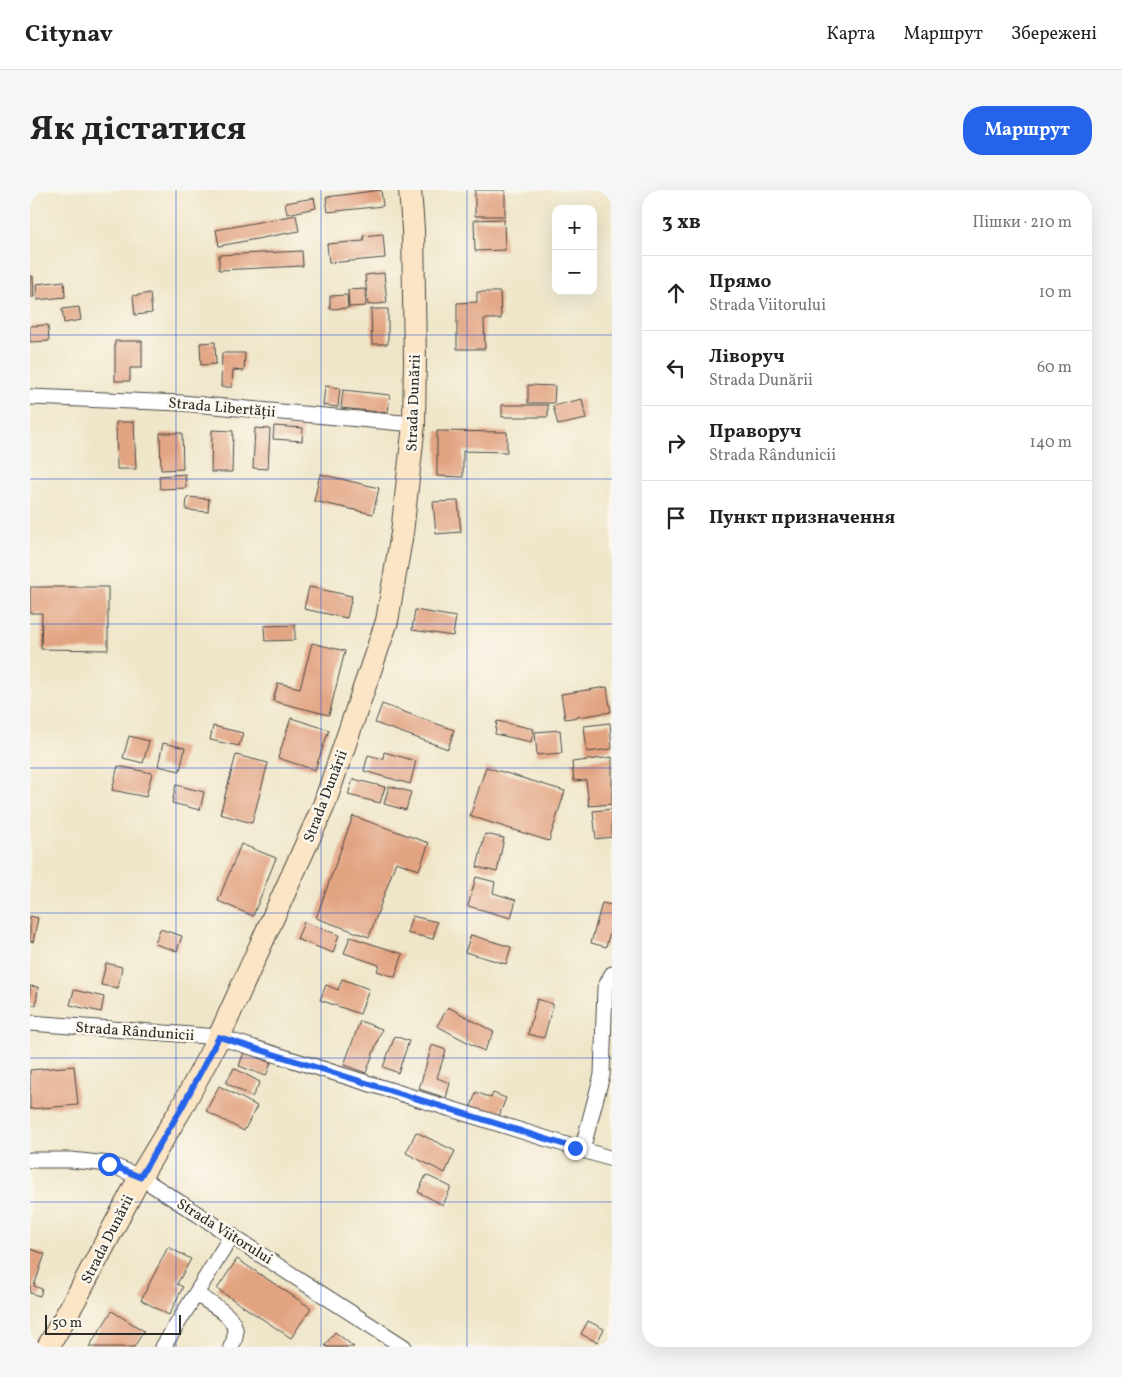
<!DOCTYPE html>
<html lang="uk">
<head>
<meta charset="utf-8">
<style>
	:root { --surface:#fff; --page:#f6f6f6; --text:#222; --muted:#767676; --line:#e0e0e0; --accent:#2563eb }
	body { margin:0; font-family:Vollkorn,serif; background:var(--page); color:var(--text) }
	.controls { position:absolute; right:15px; top:15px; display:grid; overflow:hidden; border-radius:10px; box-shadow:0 5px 20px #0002 }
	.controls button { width:45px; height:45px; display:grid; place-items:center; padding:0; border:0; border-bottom:1px solid var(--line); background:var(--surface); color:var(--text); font:25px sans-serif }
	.scale { position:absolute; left:15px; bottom:12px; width:136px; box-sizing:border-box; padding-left:5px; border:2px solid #2b2b2b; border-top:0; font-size:14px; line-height:18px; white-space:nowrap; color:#2b2b2b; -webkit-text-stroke:4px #fbf7ec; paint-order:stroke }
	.stop { position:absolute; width:15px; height:15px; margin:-11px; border:4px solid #2563eb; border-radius:50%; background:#fff }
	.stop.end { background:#2563eb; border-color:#fff; box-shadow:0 1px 5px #0008 }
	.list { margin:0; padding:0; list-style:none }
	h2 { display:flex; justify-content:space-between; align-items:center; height:65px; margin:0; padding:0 20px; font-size:21px }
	h2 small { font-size:16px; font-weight:400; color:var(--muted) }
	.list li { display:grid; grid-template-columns:32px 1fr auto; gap:15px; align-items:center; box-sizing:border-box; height:75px; padding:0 20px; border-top:1px solid var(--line) }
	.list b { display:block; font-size:19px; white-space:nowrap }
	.list p { margin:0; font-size:16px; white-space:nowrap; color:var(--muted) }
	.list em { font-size:16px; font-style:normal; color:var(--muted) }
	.icon { flex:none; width:28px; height:28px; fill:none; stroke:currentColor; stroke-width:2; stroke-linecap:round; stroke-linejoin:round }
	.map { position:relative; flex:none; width:582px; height:1157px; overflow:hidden; border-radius:20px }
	header { display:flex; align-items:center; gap:30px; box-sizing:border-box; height:70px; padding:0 25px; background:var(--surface); border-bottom:1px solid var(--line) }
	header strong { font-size:24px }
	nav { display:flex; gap:28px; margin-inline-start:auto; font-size:18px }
	.intro { display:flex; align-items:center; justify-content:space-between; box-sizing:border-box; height:120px; padding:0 30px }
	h1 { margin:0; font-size:35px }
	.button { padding:12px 22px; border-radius:20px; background:var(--accent); color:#fff; font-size:18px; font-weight:700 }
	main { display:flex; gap:30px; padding:0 30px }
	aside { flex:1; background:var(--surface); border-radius:20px; box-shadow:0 5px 20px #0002 }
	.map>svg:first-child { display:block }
	.building { fill:#e2a381 }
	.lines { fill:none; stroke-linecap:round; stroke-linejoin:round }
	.street-casing { stroke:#484743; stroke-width:17 }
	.secondary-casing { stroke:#484743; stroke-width:24 }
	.street { stroke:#fff; stroke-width:15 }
	.secondary { stroke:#fce5c4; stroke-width:22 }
	.route { stroke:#2563eb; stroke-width:6 }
	.grid { fill:none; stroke:#1d4ed8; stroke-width:1; stroke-opacity:0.55 }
	.labels { text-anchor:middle; stroke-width:5; stroke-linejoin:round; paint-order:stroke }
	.street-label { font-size:15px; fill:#2b2b2b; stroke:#fbf7ec }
</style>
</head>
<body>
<header>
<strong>Citynav</strong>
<nav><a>Карта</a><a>Маршрут</a><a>Збережені</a></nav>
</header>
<div class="intro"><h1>Як дістатися</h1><a class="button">Маршрут</a></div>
<main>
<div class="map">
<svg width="582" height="1157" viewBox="0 0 582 1157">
	<rect width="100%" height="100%" fill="#fbf7ec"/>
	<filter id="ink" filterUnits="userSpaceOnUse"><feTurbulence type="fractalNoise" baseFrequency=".02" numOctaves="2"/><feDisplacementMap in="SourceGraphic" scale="10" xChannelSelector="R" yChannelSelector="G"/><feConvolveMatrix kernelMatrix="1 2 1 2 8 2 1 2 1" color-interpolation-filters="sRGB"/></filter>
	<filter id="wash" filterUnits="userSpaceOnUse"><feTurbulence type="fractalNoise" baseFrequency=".0096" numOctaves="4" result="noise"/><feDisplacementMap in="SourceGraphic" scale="20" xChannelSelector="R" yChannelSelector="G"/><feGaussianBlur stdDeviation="1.12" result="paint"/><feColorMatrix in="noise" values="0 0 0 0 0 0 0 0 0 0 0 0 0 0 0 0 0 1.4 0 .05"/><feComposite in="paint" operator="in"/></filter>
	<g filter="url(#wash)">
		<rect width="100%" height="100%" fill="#efe6c9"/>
		<g id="blocks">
			<!-- building -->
			<path class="building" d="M351,0L353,16L298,22L296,7Z
				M445,0H475V26H445Z
				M284,8L286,18L257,24L255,13Z
				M266,25L269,41L189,56L186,40Z
				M474,29L475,60L445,61L444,30Z
				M353,44L355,68L299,73L297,54L334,51L333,46Z
				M272,61L273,76L189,80V65Z
				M354,83L357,113L338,115L335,85Z
				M0,86H3L4,107H0Z
				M34,91L35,107L7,110L6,94Z
				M335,99L336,116L319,117L318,100Z
				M447,102H470L471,129H454L455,159H427V113L447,112Z
				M120,103L122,123L105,125L103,106Z
				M317,105L318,118L300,119V106Z
				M49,117L51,130L34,133L32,119Z
				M341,119H358V154H342Z
				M18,135L19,151L0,152V136Z
				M85,151H112V178H100V191H85Z
				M185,152L186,174L171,175L170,153Z
				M192,163H215L214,181L203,180L202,197H191Z
				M498,195L525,196L524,213H498Z
				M295,196L310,198L308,217L293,215Z
				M313,200L360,205L358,223L311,218Z
				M552,209L556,229L528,235L523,216Z
				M472,215H518V227H472Z
				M86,232H104L106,279H87Z
				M244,236L273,238L272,251L243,249Z
				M225,238L240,239L238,279L223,278Z
				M182,240L203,241L202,282H181Z
				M407,241L477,242V262L433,261V287L407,286Z
				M130,243H152L153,279L131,280Z
				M155,284L156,298L130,299L129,286Z
				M290,284L349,298L343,324L284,311Z
				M157,307L179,309L178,322L156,320Z
				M428,311L431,342L406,344L403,312Z
				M0,397H78V460L11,459L12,423H0Z
				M279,397L322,406L317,428L274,419Z
				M385,420L426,427L423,446L382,440Z
				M265,435V450L235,451L234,436Z
				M282,453L315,461L299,525L243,511L248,493L270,498Z
				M577,497L581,522L535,529L531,504Z
				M352,514L424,540L418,559L345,533Z
				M261,528L299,540L285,580L248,568Z
				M467,531L504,539L501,552L465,544Z
				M580,533L582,559L557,562L554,536Z
				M183,536L213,543L209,556L180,550Z
				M530,540L532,563L507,565L505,542Z
				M99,546L119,551L113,573L93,568Z
				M133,553L155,558L150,581L128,576Z
				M354,562L386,571L380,594L334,581L338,565L353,569Z
				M206,565L238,573L222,633L190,624Z
				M582,567V614L559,616L556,590L544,591L542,572Z
				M88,576L122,583L116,607L82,600Z
				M456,577L535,601L519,651L440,626Z
				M323,589L355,597L350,613L318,605Z
				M146,595L174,602L170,620L142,613Z
				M359,596L381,602L376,620L354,614Z
				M582,619V647L566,649L563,621Z
				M323,626L399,653L389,680L366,672L339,747L286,728Z
				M455,644L474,648L467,682L447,677Z
				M211,654L246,668L223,726L188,711Z
				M446,687L465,692L463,703L486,710L481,728L438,716Z
				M572,713L582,715V735L576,757L561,753Z
				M0,726L8,728L3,752L0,751Z
				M382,726L407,732L403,749L377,743Z
				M274,732L309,745L303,763L267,749Z
				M130,739L152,746L147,761L125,754Z
				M441,745L481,757L476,774L435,762Z
				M320,747L373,764L365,787L347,781L349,775L314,763Z
				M76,773L92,777L88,798L71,795Z
				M312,789L339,799L330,824L290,810L296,795L308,800Z
				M0,796L8,797L6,815H0Z
				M44,800L74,807L71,822L40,815Z
				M507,809L523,814L514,848L498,844Z
				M418,817L464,842L454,861L407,836Z
				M330,831L352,839L336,883L314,875Z
				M365,846L379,851L368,883L353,877Z
				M402,855L416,860L407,888L420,893L416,908L389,899Z
				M214,862L241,873L236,886L209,876Z
				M44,876L48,915L0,919V880Z
				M204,878L230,892L222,907L196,893Z
				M189,896L227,916L214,941L176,921Z
				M446,902L461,908L463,903L476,908L469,926L441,917Z
				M386,942L425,961L415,983L376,963Z
				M396,985L421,997L413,1015L388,1002Z
				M138,1057L161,1069L147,1094L153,1097L139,1125L111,1110Z
				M0,1059L15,1064L4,1096L12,1099L10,1106L0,1103Z
				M207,1069L281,1118L261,1148L187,1099Z
				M82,1121L114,1141L104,1157H59Z
				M558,1131L574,1139L567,1152L551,1144Z
				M305,1142L324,1157H297L295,1155Z"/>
		</g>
	</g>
	<g filter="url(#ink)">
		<use href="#blocks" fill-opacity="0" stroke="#484743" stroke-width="1"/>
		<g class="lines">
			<!-- street casing -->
			<g class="street-casing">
				<path id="street" d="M0,207L151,213L384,234
					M0,833L189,847L582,969
					M552,960L572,885L575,798L582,784
					M0,970H41L79,974L110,987L374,1157
					M166,1104C185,1117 217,1129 201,1157
					M133,1157L202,1045"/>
			</g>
			<!-- secondary casing -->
			<g class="secondary-casing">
				<path id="secondary" d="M18,1157L50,1101L110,987L151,919L189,847L294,615L357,431L372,343L384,234L385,171L383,39L380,0"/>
			</g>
			<!-- street -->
			<use href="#street" class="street"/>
			<!-- secondary -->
			<use href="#secondary" class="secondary"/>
		</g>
	</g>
	<g class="lines" filter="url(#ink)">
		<!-- route -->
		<path class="route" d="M79,974L110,987L151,919L189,847L545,958"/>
	</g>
	<!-- grid -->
	<path class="grid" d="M146,0V1157M291,0V1157M437,0V1157M0,145H582M0,289H582M0,434H582M0,578H582M0,723H582M0,868H582M0,1012H582"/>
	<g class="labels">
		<!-- street labels -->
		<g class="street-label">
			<text transform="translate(383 213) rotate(-88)" y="5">Strada Dunării</text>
			<text transform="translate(192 217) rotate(5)" y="5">Strada Libertății</text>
			<text transform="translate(295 606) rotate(-69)" y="5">Strada Dunării</text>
			<text transform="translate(105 841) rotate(4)" y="5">Strada Rândunicii</text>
			<text transform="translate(195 1041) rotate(32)" y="5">Strada Viitorului</text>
			<text transform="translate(77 1049) rotate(-63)" y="5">Strada Dunării</text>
		</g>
	</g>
</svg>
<div class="controls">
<button>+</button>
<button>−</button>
</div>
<div class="scale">50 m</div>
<div class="stop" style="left:79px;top:974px"></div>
<div class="stop end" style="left:545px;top:958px"></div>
</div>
<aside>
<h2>3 хв<small>Пішки · 210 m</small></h2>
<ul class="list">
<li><svg class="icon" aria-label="ahead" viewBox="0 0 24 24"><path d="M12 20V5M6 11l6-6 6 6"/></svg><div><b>Прямо</b><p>Strada Viitorului</p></div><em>10 m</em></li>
<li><svg class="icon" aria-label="left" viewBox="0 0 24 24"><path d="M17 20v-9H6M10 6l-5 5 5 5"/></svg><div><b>Ліворуч</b><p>Strada Dunării</p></div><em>60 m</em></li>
<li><svg class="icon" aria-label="right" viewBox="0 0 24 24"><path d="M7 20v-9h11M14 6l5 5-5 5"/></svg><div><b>Праворуч</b><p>Strada Rândunicii</p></div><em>140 m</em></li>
<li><svg class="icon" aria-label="arrive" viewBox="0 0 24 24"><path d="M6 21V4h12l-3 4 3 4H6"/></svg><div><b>Пункт призначення</b></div></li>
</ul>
</aside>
</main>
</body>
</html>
